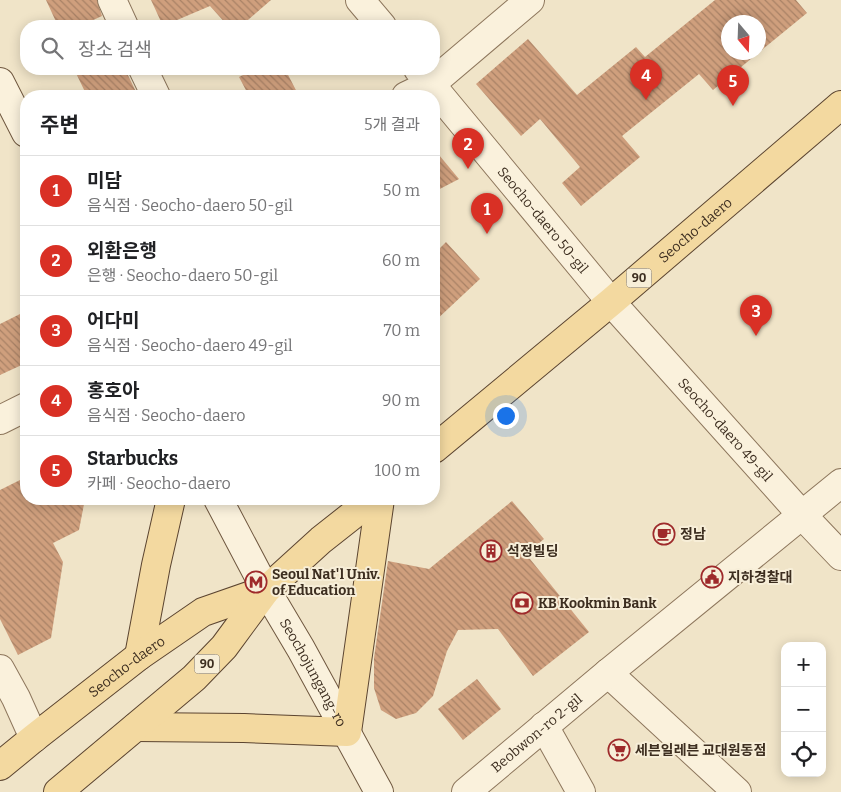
<!DOCTYPE html>
<html lang="ko">
<head>
<meta charset="utf-8">
<style>
	:root { --surface:#fff; --page:#f2f2f2; --text:#202124; --muted:#757577; --line:#e0e0e0; --accent:#d93025 }
	body { margin:0; font-family:Bitter,"Noto Sans KR",serif; background:var(--page); color:var(--text) }
	.controls { position:absolute; right:15px; bottom:15px; display:grid; overflow:hidden; border-radius:10px; box-shadow:0 2px 12px #0003 }
	.controls button { width:45px; height:45px; display:grid; place-items:center; padding:0; border:0; border-bottom:1px solid var(--line); background:var(--surface); color:var(--text); font:25px sans-serif }
	.compass { position:absolute; left:721px; top:15px; width:45px; height:45px; border-radius:50%; background:var(--surface); box-shadow:0 2px 12px #0003; rotate:161deg }
	.you { position:absolute; left:505px; top:415px; width:18px; height:18px; margin:-12px; border:4px solid #fff; border-radius:50%; background:#1a73e8; box-shadow:0 0 0 8px #1a73e833 }
	.badge { display:grid; place-items:center; width:32px; height:32px; border-radius:50%; background:var(--accent); color:#fff; font-size:16px; font-weight:700 }
	.pin { position:absolute; translate:-50% -41px; filter:drop-shadow(0 1px 2px #0008) }
	.pin::after { content:''; position:absolute; top:26px; width:18px; height:15px; background:inherit; clip-path:polygon(0 0,100% 0,50% 100%) }
	.list { margin:0; padding:0; list-style:none }
	h2 { display:flex; justify-content:space-between; align-items:center; height:65px; margin:0; padding:0 20px; font-size:21px }
	h2 small { font-size:16px; font-weight:400; color:var(--muted) }
	.list li { display:grid; grid-template-columns:32px 1fr auto; gap:15px; align-items:center; box-sizing:border-box; height:70px; padding:0 20px; border-top:1px solid var(--line) }
	.list b { display:block; font-size:19px; white-space:nowrap }
	.list p { margin:0; font-size:16px; white-space:nowrap; color:var(--muted) }
	.list em { font-size:16px; font-style:normal; color:var(--muted) }
	.icon { flex:none; width:28px; height:28px; fill:none; stroke:currentColor; stroke-width:2; stroke-linecap:round; stroke-linejoin:round }
	.map { position:relative; flex:none; width:841px; height:792px; overflow:hidden }
	.search { position:absolute; background:var(--surface); box-shadow:0 2px 12px #0003; left:20px; top:20px; width:420px; height:55px; display:flex; align-items:center; gap:12px; box-sizing:border-box; padding:0 18px; border-radius:20px; color:var(--muted); font-size:19px }
	.panel { position:absolute; background:var(--surface); box-shadow:0 2px 12px #0003; left:20px; top:90px; width:420px; height:415px; border-radius:20px }
	.map>svg:first-child { display:block }
	.building { fill:url(#building-back-hatch); fill-rule:evenodd }
	.lines { fill:none; stroke-linecap:round; stroke-linejoin:round }
	.street-casing { stroke:#8d765c; stroke-width:30 }
	.secondary-casing { stroke:#6f573f; stroke-width:30 }
	.primary-casing { stroke:#5b4430; stroke-width:30 }
	.street { stroke:#faf1dc; stroke-width:28 }
	.secondary { stroke:#faf1dc; stroke-width:28 }
	.primary { stroke:#f3d9a0; stroke-width:28 }
	.labels { text-anchor:middle; stroke-width:4; stroke-linejoin:round; paint-order:stroke }
	.shield { fill:#f7eed8; stroke:#756857; stroke-width:1 }
	.shield-label { font-size:12px; font-weight:bold; fill:#3d2e20 }
	.street-label { font-size:14px; fill:#3d2e20; stroke:#f7eed8 }
	.poi-label { font-size:14px; font-weight:bold; fill:#3d2e20; stroke:#f7eed8; text-anchor:start }
</style>
</head>
<body>
<div class="map">
<svg width="841" height="792" viewBox="0 0 841 792">
	<defs>
		<pattern id="building-back-hatch" width="6" height="6" patternUnits="userSpaceOnUse" patternTransform="scale(1.25)"><rect width="6" height="6" fill="#cf9f7d"/><path d="M-1 5l2 2M0 0l6 6M5-1l2 2" fill="none" stroke="#a98266"/></pattern>
	</defs>
	<rect width="100%" height="100%" fill="#f0e4c8"/>
	<!-- building -->
	<path class="building" d="M46,0H97L102,16L80,26H58Z
		M151,0H271L241,26H228L210,6L163,26Z
		M715,0H796L807,13L713,90L699,74L622,136L640,157L581,206L562,183L580,167L540,119L521,136L476,84L528,39L577,95L636,47L645,57ZM728,22H758V52H728Z
		M74,69H125L138,96H87Z
		M255,69H285L299,96H249L239,77Z
		M434,149L459,179L434,192Z
		M446,242L480,279L434,322V254Z
		M26,311V363L0,375V324Z
		M26,477V499H85L79,530L53,543L63,562L51,638L18,655L0,619V490Z
		M512,501L544,539L526,554L589,632L533,676L498,629L458,630L447,651L433,696L416,713L396,719L381,710L374,688V658L388,561L429,569Z
		M477,679L501,709L463,740L438,709Z"/>
	<g class="lines">
		<!-- street casing -->
		<g class="street-casing">
			<g id="street">
				<path d="M112,0L124,26"/>
				<path d="M360,0L382,26"/>
				<path d="M143,69L156,96"/>
				<path id="s1" d="M418,69L611,302L802,515L841,556"/>
				<path d="M406,96L431,84L530,0"/>
				<path d="M0,420L26,407"/>
				<path d="M0,669L16,698L34,738"/>
				<path d="M608,673L737,792"/>
				<path d="M544,726L581,792"/>
				<path id="s2" d="M466,792L608,673L841,483"/>
			</g>
		</g>
		<!-- secondary casing -->
		<g class="secondary-casing">
			<g id="secondary">
				<path d="M0,82L26,133"/>
				<path id="s3" d="M218,499L266,590L301,649L379,792"/>
			</g>
		</g>
		<!-- primary casing -->
		<g class="primary-casing">
			<g id="primary">
				<path id="s4" d="M434,449L611,302L841,105"/>
				<path d="M139,656L156,565L171,499"/>
				<path d="M136,727L244,728L347,732L380,499"/>
				<path id="s5" d="M0,766L34,738L139,656L203,612L266,590"/>
				<path d="M58,792L194,678L224,647L266,590L321,540L373,499"/>
			</g>
		</g>
		<!-- street -->
		<use href="#street" class="street"/>
		<!-- secondary -->
		<use href="#secondary" class="secondary"/>
		<!-- primary -->
		<use href="#primary" class="primary"/>
	</g>
	<!-- icons -->
	<defs>
		<g id="cafe-ring" transform="scale(1.125)"><circle r="9.5" fill="#f7eed8" stroke="#9e2a2b" stroke-width="1.5"/><path d="M-5.5-4.5H6V0H3Q3 3.5 0 3.5H-2.5Q-5.5 3.5-5.5 0ZM3-3.2v2h1.7v-2ZM-6 4.5H4V6H-6Z" fill="#9e2a2b"/></g>
		<g id="building-ring" transform="scale(1.125)"><circle r="9.5" fill="#f7eed8" stroke="#9e2a2b" stroke-width="1.5"/><path d="M-4-6H4V6H1V3H-1V6H-4ZM-2.5-4.3h1.7v1.8h-1.7ZM.8-4.3h1.7v1.8H.8ZM-2.5-1h1.7V.8h-1.7ZM.8-1h1.7V.8H.8Z" fill="#9e2a2b"/></g>
		<g id="civic-ring" transform="scale(1.125)"><circle r="9.5" fill="#f7eed8" stroke="#9e2a2b" stroke-width="1.5"/><path d="M-.6-6.5H3V-4.5H.6V-3L4-1V1h2V6H-6V1h2V-1L-.6-3ZM-1.2 2.5V6h2.4V2.5Z" fill="#9e2a2b"/></g>
		<g id="metro-ring" transform="scale(1.125)"><circle r="9.5" fill="#f7eed8" stroke="#9e2a2b" stroke-width="1.5"/><path d="M-5.5 5V-5H-3L0 0L3-5H5.5V5H3V-.5L0 4L-3-.5V5Z" fill="#9e2a2b"/></g>
		<g id="bank-ring" transform="scale(1.125)"><circle r="9.5" fill="#f7eed8" stroke="#9e2a2b" stroke-width="1.5"/><path d="M-6-4H6V4H-6ZM0-2.3a2.3 2.3 0 1 0 0 4.6a2.3 2.3 0 1 0 0-4.6Z" fill="#9e2a2b"/></g>
		<g id="supermarket-ring" transform="scale(1.125)"><circle r="9.5" fill="#f7eed8" stroke="#9e2a2b" stroke-width="1.5"/><path d="M-6-5.5h2.5l.6 2H6L4.5 2H-2.5L-4.4-4H-6ZM-1.5 3.2a1.3 1.3 0 1 0 .1 0ZM3 3.2a1.3 1.3 0 1 0 .1 0Z" fill="#9e2a2b"/></g>
	</defs>
	<g fill-rule="evenodd">
		<use href="#cafe-ring" x="664" y="534"/>
		<use href="#building-ring" x="491" y="551"/>
		<use href="#civic-ring" x="712" y="577"/>
		<use href="#metro-ring" x="256" y="582"/>
		<use href="#bank-ring" x="522" y="603"/>
		<use href="#supermarket-ring" x="619" y="750"/>
	</g>
	<g class="labels">
		<!-- shield labels -->
		<g class="shield">
			<rect x="626.5" y="268.5" width="25" height="19" rx="4"/>
			<rect x="194.5" y="654.5" width="25" height="19" rx="4"/>
		</g>
		<g class="shield-label">
			<text x="639" y="282">90</text>
			<text x="207" y="668">90</text>
		</g>
		<!-- street labels -->
		<g class="street-label">
			<text dy="5" stroke="none"><textPath href="#s1" startOffset="196">Seocho-daero 50-gil</textPath></text>
			<text dy="5" stroke="none"><textPath href="#s4" startOffset="341">Seocho-daero</textPath></text>
			<text dy="5" stroke="none"><textPath href="#s1" startOffset="474">Seocho-daero 49-gil</textPath></text>
			<text dy="5" stroke="none"><textPath href="#s5" startOffset="161">Seocho-daero</textPath></text>
			<text dy="5" stroke="none"><textPath href="#s3" startOffset="198">Seochojungang-ro</textPath></text>
			<text dy="5" stroke="none"><textPath href="#s2" startOffset="92">Beobwon-ro 2-gil</textPath></text>
		</g>
		<!-- poi labels -->
		<g class="poi-label">
			<text x="680" y="539">정남</text>
			<text x="507" y="556">석정빌딩</text>
			<text x="272" y="579">Seoul Nat'l Univ.<tspan x="272" dy="16">of Education</tspan></text>
			<text x="728" y="582">지하경찰대</text>
			<text x="538" y="608">KB Kookmin Bank</text>
			<text x="635" y="755">세븐일레븐 교대원동점</text>
		</g>
	</g>
</svg>
<div class="controls">
<button>+</button>
<button>−</button>
<button><svg class="icon" aria-label="locate" viewBox="0 0 24 24"><circle cx="12" cy="12" r="6"/><path d="M12 2v4M12 18v4M2 12h4M18 12h4"/></svg></button>
</div>
<svg class="compass" viewBox="-18 -18 36 36"><path d="M0-13l5 13h-10z" fill="#e53935"/><path d="M0 13l5-13h-10z" fill="#757577"/></svg>
<div class="you"></div>
<div class="pin badge" style="left:487px;top:234px">1</div>
<div class="pin badge" style="left:468px;top:169px">2</div>
<div class="pin badge" style="left:756px;top:336px">3</div>
<div class="pin badge" style="left:646px;top:100px">4</div>
<div class="pin badge" style="left:733px;top:106px">5</div>
<div class="search"><svg class="icon" aria-label="search" viewBox="0 0 24 24"><circle cx="10" cy="10" r="6"/><path d="M15 15l6 6"/></svg>장소 검색</div>
<section class="panel">
<h2>주변<small>5개 결과</small></h2>
<ul class="list">
<li><span class="badge">1</span><div><b>미담</b><p>음식점 · Seocho-daero 50-gil</p></div><em>50 m</em></li>
<li><span class="badge">2</span><div><b>외환은행</b><p>은행 · Seocho-daero 50-gil</p></div><em>60 m</em></li>
<li><span class="badge">3</span><div><b>어다미</b><p>음식점 · Seocho-daero 49-gil</p></div><em>70 m</em></li>
<li><span class="badge">4</span><div><b>홍호아</b><p>음식점 · Seocho-daero</p></div><em>90 m</em></li>
<li><span class="badge">5</span><div><b>Starbucks</b><p>카페 · Seocho-daero</p></div><em>100 m</em></li>
</ul>
</section>
</div>
</body>
</html>
